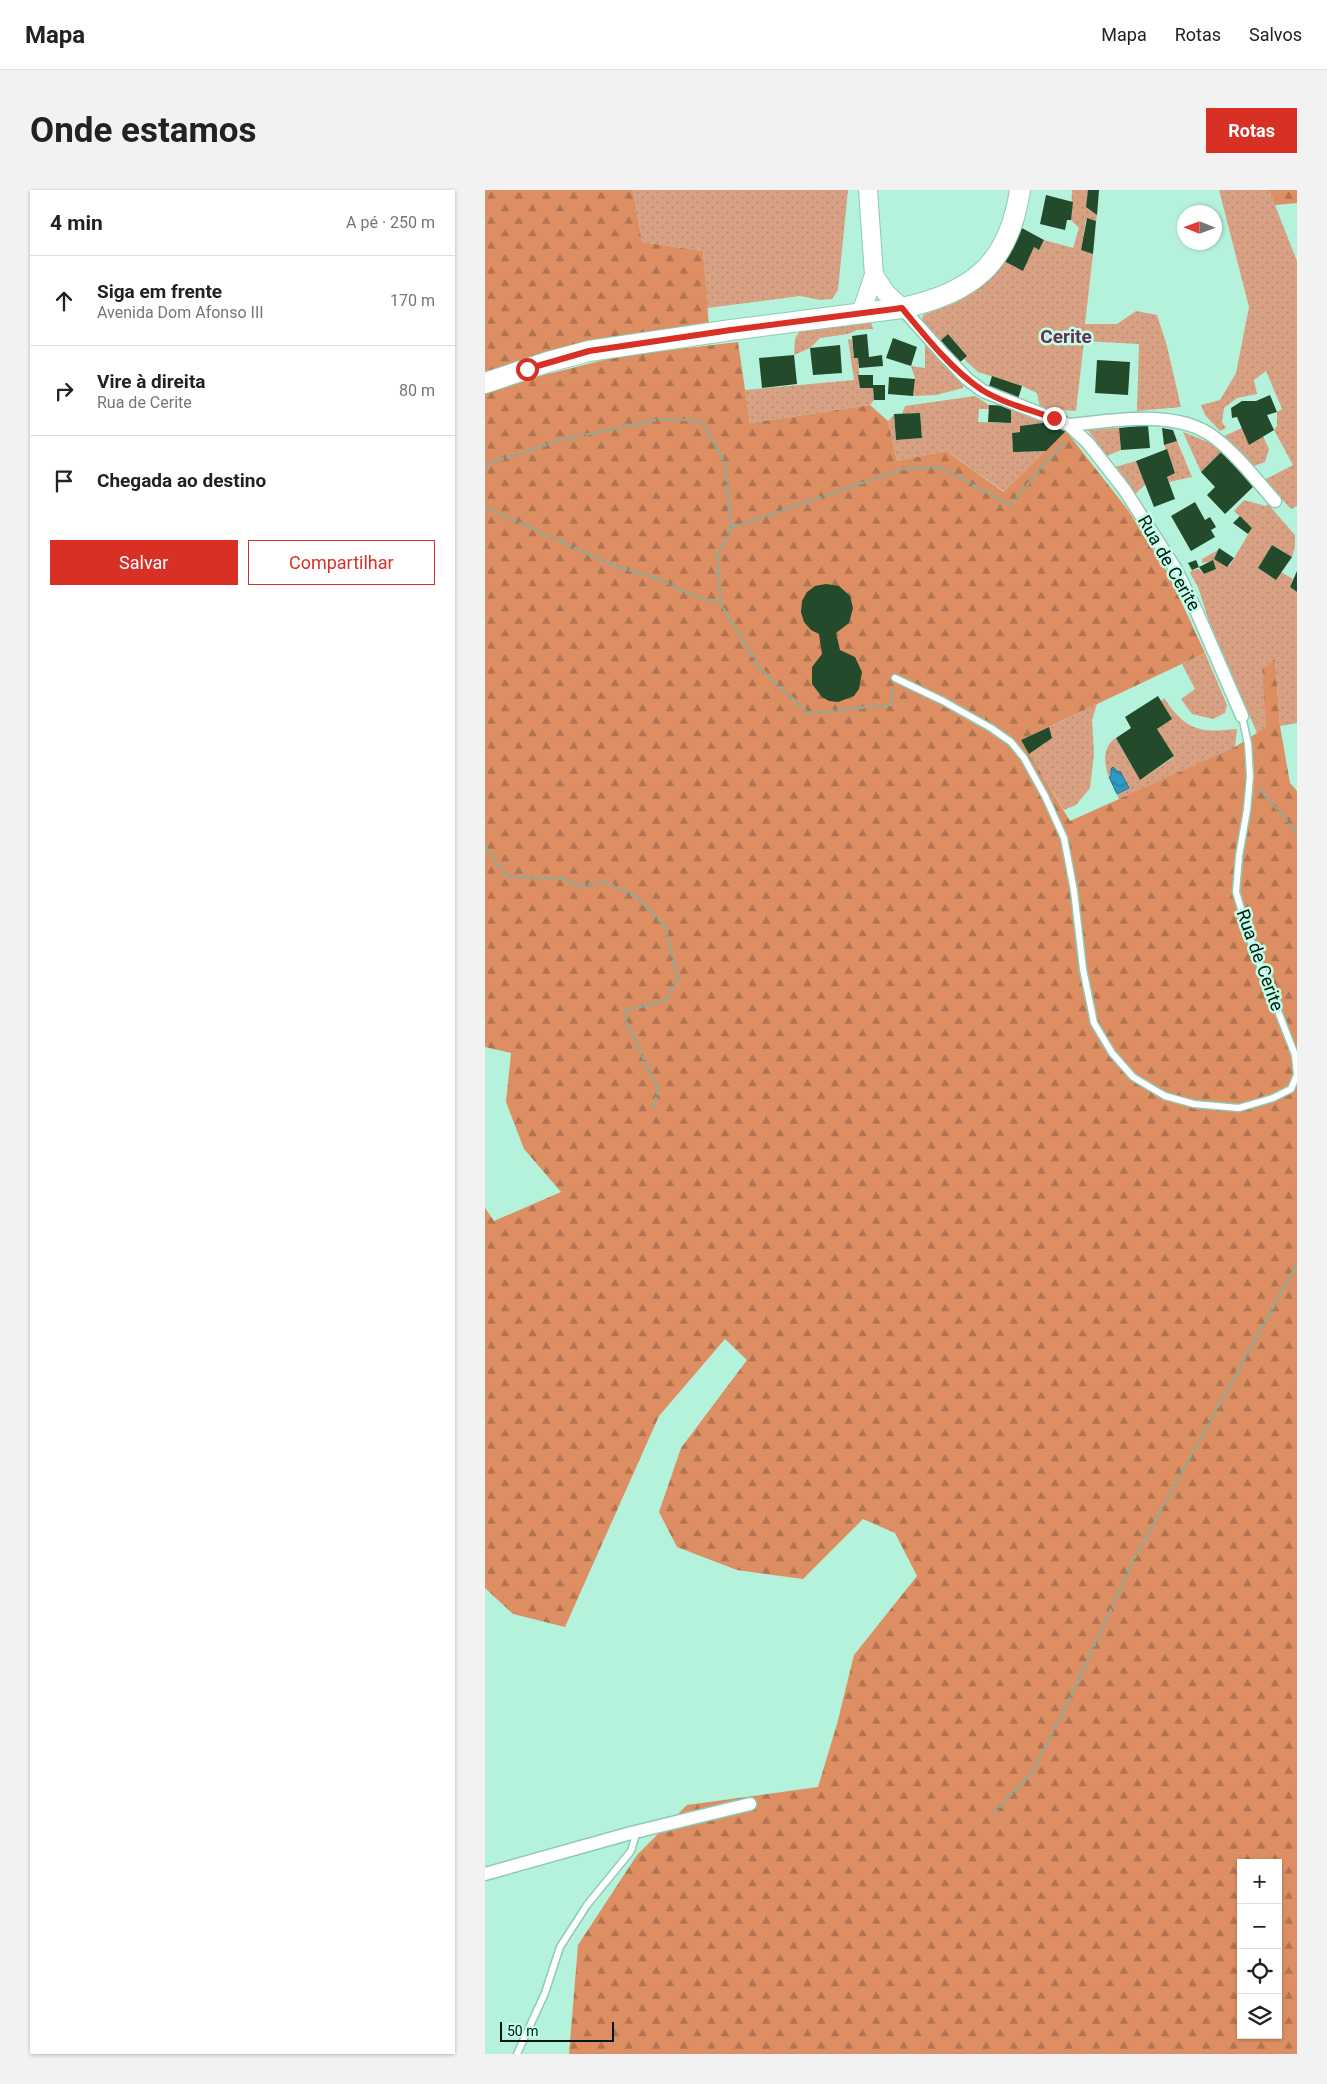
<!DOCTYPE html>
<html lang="pt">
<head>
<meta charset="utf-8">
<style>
	:root { --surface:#fff; --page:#f2f2f2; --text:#222; --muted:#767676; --line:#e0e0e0; --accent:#d93025 }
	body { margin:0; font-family:Roboto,sans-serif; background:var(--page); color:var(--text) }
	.controls { position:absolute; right:15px; bottom:15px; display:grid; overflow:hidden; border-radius:0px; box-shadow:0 1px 4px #0004 }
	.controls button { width:45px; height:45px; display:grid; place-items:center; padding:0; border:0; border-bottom:1px solid var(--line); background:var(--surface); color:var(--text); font:25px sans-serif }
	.compass { position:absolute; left:692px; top:15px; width:45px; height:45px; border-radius:50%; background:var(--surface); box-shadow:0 1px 4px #0004; rotate:271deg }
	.scale { position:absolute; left:15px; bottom:12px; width:114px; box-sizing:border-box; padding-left:5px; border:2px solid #021811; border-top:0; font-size:14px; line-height:18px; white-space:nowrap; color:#021811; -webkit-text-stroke:4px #c2ffe8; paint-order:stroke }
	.stop { position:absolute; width:15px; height:15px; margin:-11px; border:4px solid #d93025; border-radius:50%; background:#fff }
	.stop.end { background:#d93025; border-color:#fff; box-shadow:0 1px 5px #0008 }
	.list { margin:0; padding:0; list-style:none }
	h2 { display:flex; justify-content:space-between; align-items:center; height:65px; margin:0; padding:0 20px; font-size:21px }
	h2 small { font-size:16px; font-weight:400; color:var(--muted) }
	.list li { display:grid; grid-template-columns:32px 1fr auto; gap:15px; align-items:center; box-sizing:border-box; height:90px; padding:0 20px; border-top:1px solid var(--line) }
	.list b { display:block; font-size:19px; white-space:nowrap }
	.list p { margin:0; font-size:16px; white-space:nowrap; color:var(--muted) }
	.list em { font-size:16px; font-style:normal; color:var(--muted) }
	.actions { display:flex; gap:10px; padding:15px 20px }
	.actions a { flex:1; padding:11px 0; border:1px solid var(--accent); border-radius:0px; text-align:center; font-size:18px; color:var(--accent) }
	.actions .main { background:var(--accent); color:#fff }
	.icon { flex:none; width:28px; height:28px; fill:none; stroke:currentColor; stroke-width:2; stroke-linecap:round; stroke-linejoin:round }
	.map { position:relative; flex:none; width:812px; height:1864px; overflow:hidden; border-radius:0px }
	header { display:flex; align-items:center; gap:30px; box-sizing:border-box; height:70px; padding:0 25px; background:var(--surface); border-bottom:1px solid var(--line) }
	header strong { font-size:24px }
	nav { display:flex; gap:28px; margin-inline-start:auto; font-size:18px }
	.intro { display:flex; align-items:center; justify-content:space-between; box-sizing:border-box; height:120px; padding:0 30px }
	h1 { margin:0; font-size:35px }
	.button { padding:12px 22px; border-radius:0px; background:var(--accent); color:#fff; font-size:18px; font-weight:700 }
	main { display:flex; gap:30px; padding:0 30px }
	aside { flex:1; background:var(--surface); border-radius:0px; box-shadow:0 1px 4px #0004 }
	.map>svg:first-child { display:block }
	.green { fill:url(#green-dots) }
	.forest { fill:url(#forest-firs); fill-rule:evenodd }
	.water { fill:url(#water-waves); stroke:#22728e }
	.building { fill:#224a2b }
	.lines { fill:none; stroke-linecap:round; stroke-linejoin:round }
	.lane-casing { stroke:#8ecab4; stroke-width:9 }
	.street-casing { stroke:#8ecab4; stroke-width:15 }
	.secondary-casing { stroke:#8ecab4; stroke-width:20 }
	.primary-casing { stroke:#8ecab4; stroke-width:22 }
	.path { stroke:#7fb19e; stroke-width:2.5; stroke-dasharray:5 2.5; stroke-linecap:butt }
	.lane { stroke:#fff; stroke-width:6 }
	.street { stroke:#fff; stroke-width:12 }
	.secondary { stroke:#fff; stroke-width:18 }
	.primary { stroke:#fff; stroke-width:20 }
	.route { stroke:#d93025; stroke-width:6 }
	.labels { text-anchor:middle; stroke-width:5; stroke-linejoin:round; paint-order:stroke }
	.street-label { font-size:18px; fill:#021811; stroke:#c2ffe8 }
	.neighbourhood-label { font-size:19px; font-weight:bold; fill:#6d2d4f; stroke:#c2ffe8 }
</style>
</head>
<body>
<header>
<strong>Mapa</strong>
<nav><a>Mapa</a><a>Rotas</a><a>Salvos</a></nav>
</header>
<div class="intro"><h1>Onde estamos</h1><a class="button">Rotas</a></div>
<main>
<aside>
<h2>4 min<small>A pé · 250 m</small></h2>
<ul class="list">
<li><svg class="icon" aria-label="ahead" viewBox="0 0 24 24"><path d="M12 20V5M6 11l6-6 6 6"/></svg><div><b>Siga em frente</b><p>Avenida Dom Afonso III</p></div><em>170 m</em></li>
<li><svg class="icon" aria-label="right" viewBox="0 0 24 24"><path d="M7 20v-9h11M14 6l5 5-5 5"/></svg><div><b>Vire à direita</b><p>Rua de Cerite</p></div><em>80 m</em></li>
<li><svg class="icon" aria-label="arrive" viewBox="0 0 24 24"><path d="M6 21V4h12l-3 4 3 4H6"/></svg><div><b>Chegada ao destino</b></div></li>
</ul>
<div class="actions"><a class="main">Salvar</a><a>Compartilhar</a></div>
</aside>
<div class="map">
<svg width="812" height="1864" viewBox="0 0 812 1864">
	<defs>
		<pattern id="green-dots" width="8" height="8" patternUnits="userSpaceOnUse" patternTransform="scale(1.25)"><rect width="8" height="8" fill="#d8a183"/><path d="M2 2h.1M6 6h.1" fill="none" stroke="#b88a70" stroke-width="1.8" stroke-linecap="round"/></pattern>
		<pattern id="forest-firs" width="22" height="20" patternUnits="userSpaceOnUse" patternTransform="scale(1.25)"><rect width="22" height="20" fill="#dd8f63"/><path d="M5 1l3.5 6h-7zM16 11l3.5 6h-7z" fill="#b17450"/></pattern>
		<pattern id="water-waves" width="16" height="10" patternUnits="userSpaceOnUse" patternTransform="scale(1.25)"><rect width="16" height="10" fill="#3099c4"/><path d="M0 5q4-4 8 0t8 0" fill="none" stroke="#277c9e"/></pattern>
	</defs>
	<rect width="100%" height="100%" fill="#b5f2db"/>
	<!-- green -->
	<path class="green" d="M148,0H363L353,100L347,109L335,110L315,106L222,118L218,61L157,52Z
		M587,0H603L602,16L612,25L611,31L601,29L596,60L608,64L600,134H632L651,121L672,125L682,156L696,217L652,221L654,154L599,151L591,221L555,218L552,203L537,196L493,182L479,169L482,166L463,144L454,152L437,133L438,125L472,112L502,91L519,71L549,57L554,60L559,50L588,58L594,38L586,30Z
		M734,0H784L812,71V316L806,319L779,290L808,275L789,240L792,236V222L797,219L781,181L769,190L772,204L752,208L739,218L737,232L741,238L735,241L720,225L716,215L735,210L751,183L764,117Z
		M386,132L388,139L372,140L363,144L335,148L325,158L309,165L310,149L315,140Z
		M363,149L367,150L369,168H373L375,197L388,198L389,210L385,215L265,233L260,200L369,190Z
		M440,154L478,192V198L451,205L428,206L430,189L426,176L440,178Z
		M490,206L504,215V219H494L493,232L525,233L526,216L565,232L535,236V242L527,243L528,262L561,261L520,302L461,261L412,271L403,231L409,225L411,250L437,248L435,223L417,224L420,216Z
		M634,238L636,260L622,266L602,239Z
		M757,238L778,246L784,259L780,272L766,277L739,246Z
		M698,242L731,255L736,262L716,282Z
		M692,251L707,287L684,292L682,287L690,282L679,255Z
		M651,271L661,294L650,304L630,277Z
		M759,310L781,316L783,314L810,345V357L807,367L787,355L773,378L791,390L796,382L808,389L805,397L812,402V533L795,536L790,469L777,479L782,537L772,543L724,431L713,397L705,383L707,380L714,379L719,384L731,379L728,371L717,373V369L733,360L729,369L742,376L745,375L767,338L749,321Z
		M720,463L742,515L740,523L728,529L707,524L696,509L710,499L697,474Z
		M679,508C701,541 715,543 752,539L750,557L634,610L632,604L644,598L628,577L626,579V586L624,587C619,574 617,556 631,548L655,590L689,567L672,539L687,529L676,511Z
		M612,514L607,530L609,564L605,598L591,615L579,620L544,564L564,537Z"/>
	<!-- forest -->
	<path class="forest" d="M0,0H148L157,52L218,61L224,136L0,185Z
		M784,0H812V13L790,15Z
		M253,152L265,233L385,215L403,231L412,271L461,261L519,302L581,241L643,320L683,383L720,463L536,550L585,631L750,557L781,537L777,479L790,469L795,536L805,593L812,601V1864H84L93,1755L152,1665L202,1615L333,1597L352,1534L369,1465L432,1386L410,1343L378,1329L318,1389L252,1380L192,1357L174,1322L196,1258L262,1170L240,1149L174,1226L80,1437L28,1424L0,1398V1018L9,1031L76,1002L39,959L21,912L26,863L0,857V204L31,192L135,166ZM756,1673H793V1845H756Z"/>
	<!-- water -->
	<path class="water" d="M628,577L633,582L635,581L644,598L632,604L624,587L626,586V579Z"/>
	<!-- building -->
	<path class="building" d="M603,0H614L612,25L601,17Z
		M561,5L588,12L586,30H582L580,40L555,34Z
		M602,28L611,31L608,64L596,60Z
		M535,37L559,50L554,60L549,57L538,81L519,71L524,65Z
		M382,144L384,167L397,165L398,176L374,178L373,168H369L367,146Z
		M463,144L482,166L473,174L454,152Z
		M408,148L432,157L426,176L401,168Z
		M355,155L357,183L328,185L325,158Z
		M309,165L312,194L277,198L274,168Z
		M612,170L645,172L643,205L610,203Z
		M373,185H388V195H400V210H389L388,198H375Z
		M507,186L537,196L533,209L503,199Z
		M404,187L430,189L428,206L403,204Z
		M785,205L792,222L782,225L789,240L764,255L752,227L747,228L746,218L757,211H771Z
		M504,215L526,216V233L503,232Z
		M435,223L437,248L411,250L409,224Z
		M565,232L581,241L561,261L528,262L527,243L535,242V236Z
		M663,235L665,258L636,260L634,238Z
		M677,238L688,240L692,251L679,255Z
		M682,259L690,283L682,287L690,309L669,317L651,271Z
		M736,262L769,296L740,324L722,305L730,297L716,282Z
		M710,312L720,330L725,327L731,337L726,340L730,347L706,361L686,326Z
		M755,326L767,338L763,344L748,333Z
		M787,355L807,367L791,390L773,378Z
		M734,358L749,368L742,377L729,369Z
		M711,370L714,377L707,380L703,373Z
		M728,370L731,379L719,384L714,377Z
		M812,381V402L805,397Z
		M341,394L354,396L365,406L368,418L364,433L351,443L355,460L370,467L377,482L374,499L369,506L353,512L344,511L337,507L327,494V477L337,464L334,444L326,440L319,432L316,422L317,411L322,402L330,396Z
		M673,506L687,529L672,539L689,566L655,590L631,548L646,538L640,527Z
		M564,537L567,548L544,564L536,550Z"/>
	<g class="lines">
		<!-- lane casing -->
		<g class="lane-casing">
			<path id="lane" d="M410,488L458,511L506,538L526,552L539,568L560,606L579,648L589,701L598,779L609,833L627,863L648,887L680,906L709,914L754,918L788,908L806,899L812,885L810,865L765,749L751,702L754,666L762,620L765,586L763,554L757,526
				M32,1864L60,1803L75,1757L102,1715L146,1661L152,1641"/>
		</g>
		<!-- street casing -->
		<g class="street-casing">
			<path id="street" d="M417,118L459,165L482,189L498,201L584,235L603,253L639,299L690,378L711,420L757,526
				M584,235C627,231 688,219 726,245C751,263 770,289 790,311
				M0,1684L146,1643L265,1614"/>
		</g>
		<!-- secondary casing -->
		<g class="secondary-casing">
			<path id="secondary" d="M389,85L401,103L417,118
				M376,123L389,85L383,0"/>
		</g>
		<!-- primary casing -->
		<g class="primary-casing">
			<path id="primary" d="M0,193L63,172L104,161L246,140L417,118C488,103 524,73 535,0"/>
		</g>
		<!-- path -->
		<path class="path" d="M0,275L76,250L176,229L217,231L240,273L246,338
			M0,317L132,377L172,388L197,401L236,414
			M408,497L406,515L323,523L274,477L236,414L232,366L246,338L418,279L455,277L525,315L580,251
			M775,599L812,643
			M0,656L22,686L79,689L94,696L122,692L153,708L180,736L193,789L180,811L141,820V831L173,899L169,918
			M509,1623L548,1581L586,1506L648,1371L812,1074"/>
		<!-- lane -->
		<use href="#lane" class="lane"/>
		<!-- street -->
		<use href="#street" class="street"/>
		<!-- secondary -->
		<use href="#secondary" class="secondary"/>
		<!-- primary -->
		<use href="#primary" class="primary"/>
	</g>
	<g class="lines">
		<!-- route -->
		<path class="route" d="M42,179L104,161L246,140L417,118C440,146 466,179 497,200C518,213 545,220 569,228"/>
	</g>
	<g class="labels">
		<!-- street labels -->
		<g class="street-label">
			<text transform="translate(684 373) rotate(60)" y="6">Rua de Cerite</text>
			<text transform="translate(775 770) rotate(70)" y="6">Rua de Cerite</text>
		</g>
		<!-- neighbourhood labels -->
		<g class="neighbourhood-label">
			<text x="581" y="153">Cerite</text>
		</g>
	</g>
</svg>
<div class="controls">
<button>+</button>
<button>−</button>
<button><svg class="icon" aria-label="locate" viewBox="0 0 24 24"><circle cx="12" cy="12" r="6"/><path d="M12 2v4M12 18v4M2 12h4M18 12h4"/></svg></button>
<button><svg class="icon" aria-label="layers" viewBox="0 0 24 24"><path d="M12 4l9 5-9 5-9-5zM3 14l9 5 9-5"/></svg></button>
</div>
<svg class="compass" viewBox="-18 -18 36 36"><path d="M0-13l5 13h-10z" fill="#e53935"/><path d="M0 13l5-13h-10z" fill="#767676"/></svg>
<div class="scale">50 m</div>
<div class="stop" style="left:42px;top:179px"></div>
<div class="stop end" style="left:569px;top:228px"></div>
</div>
</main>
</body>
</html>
